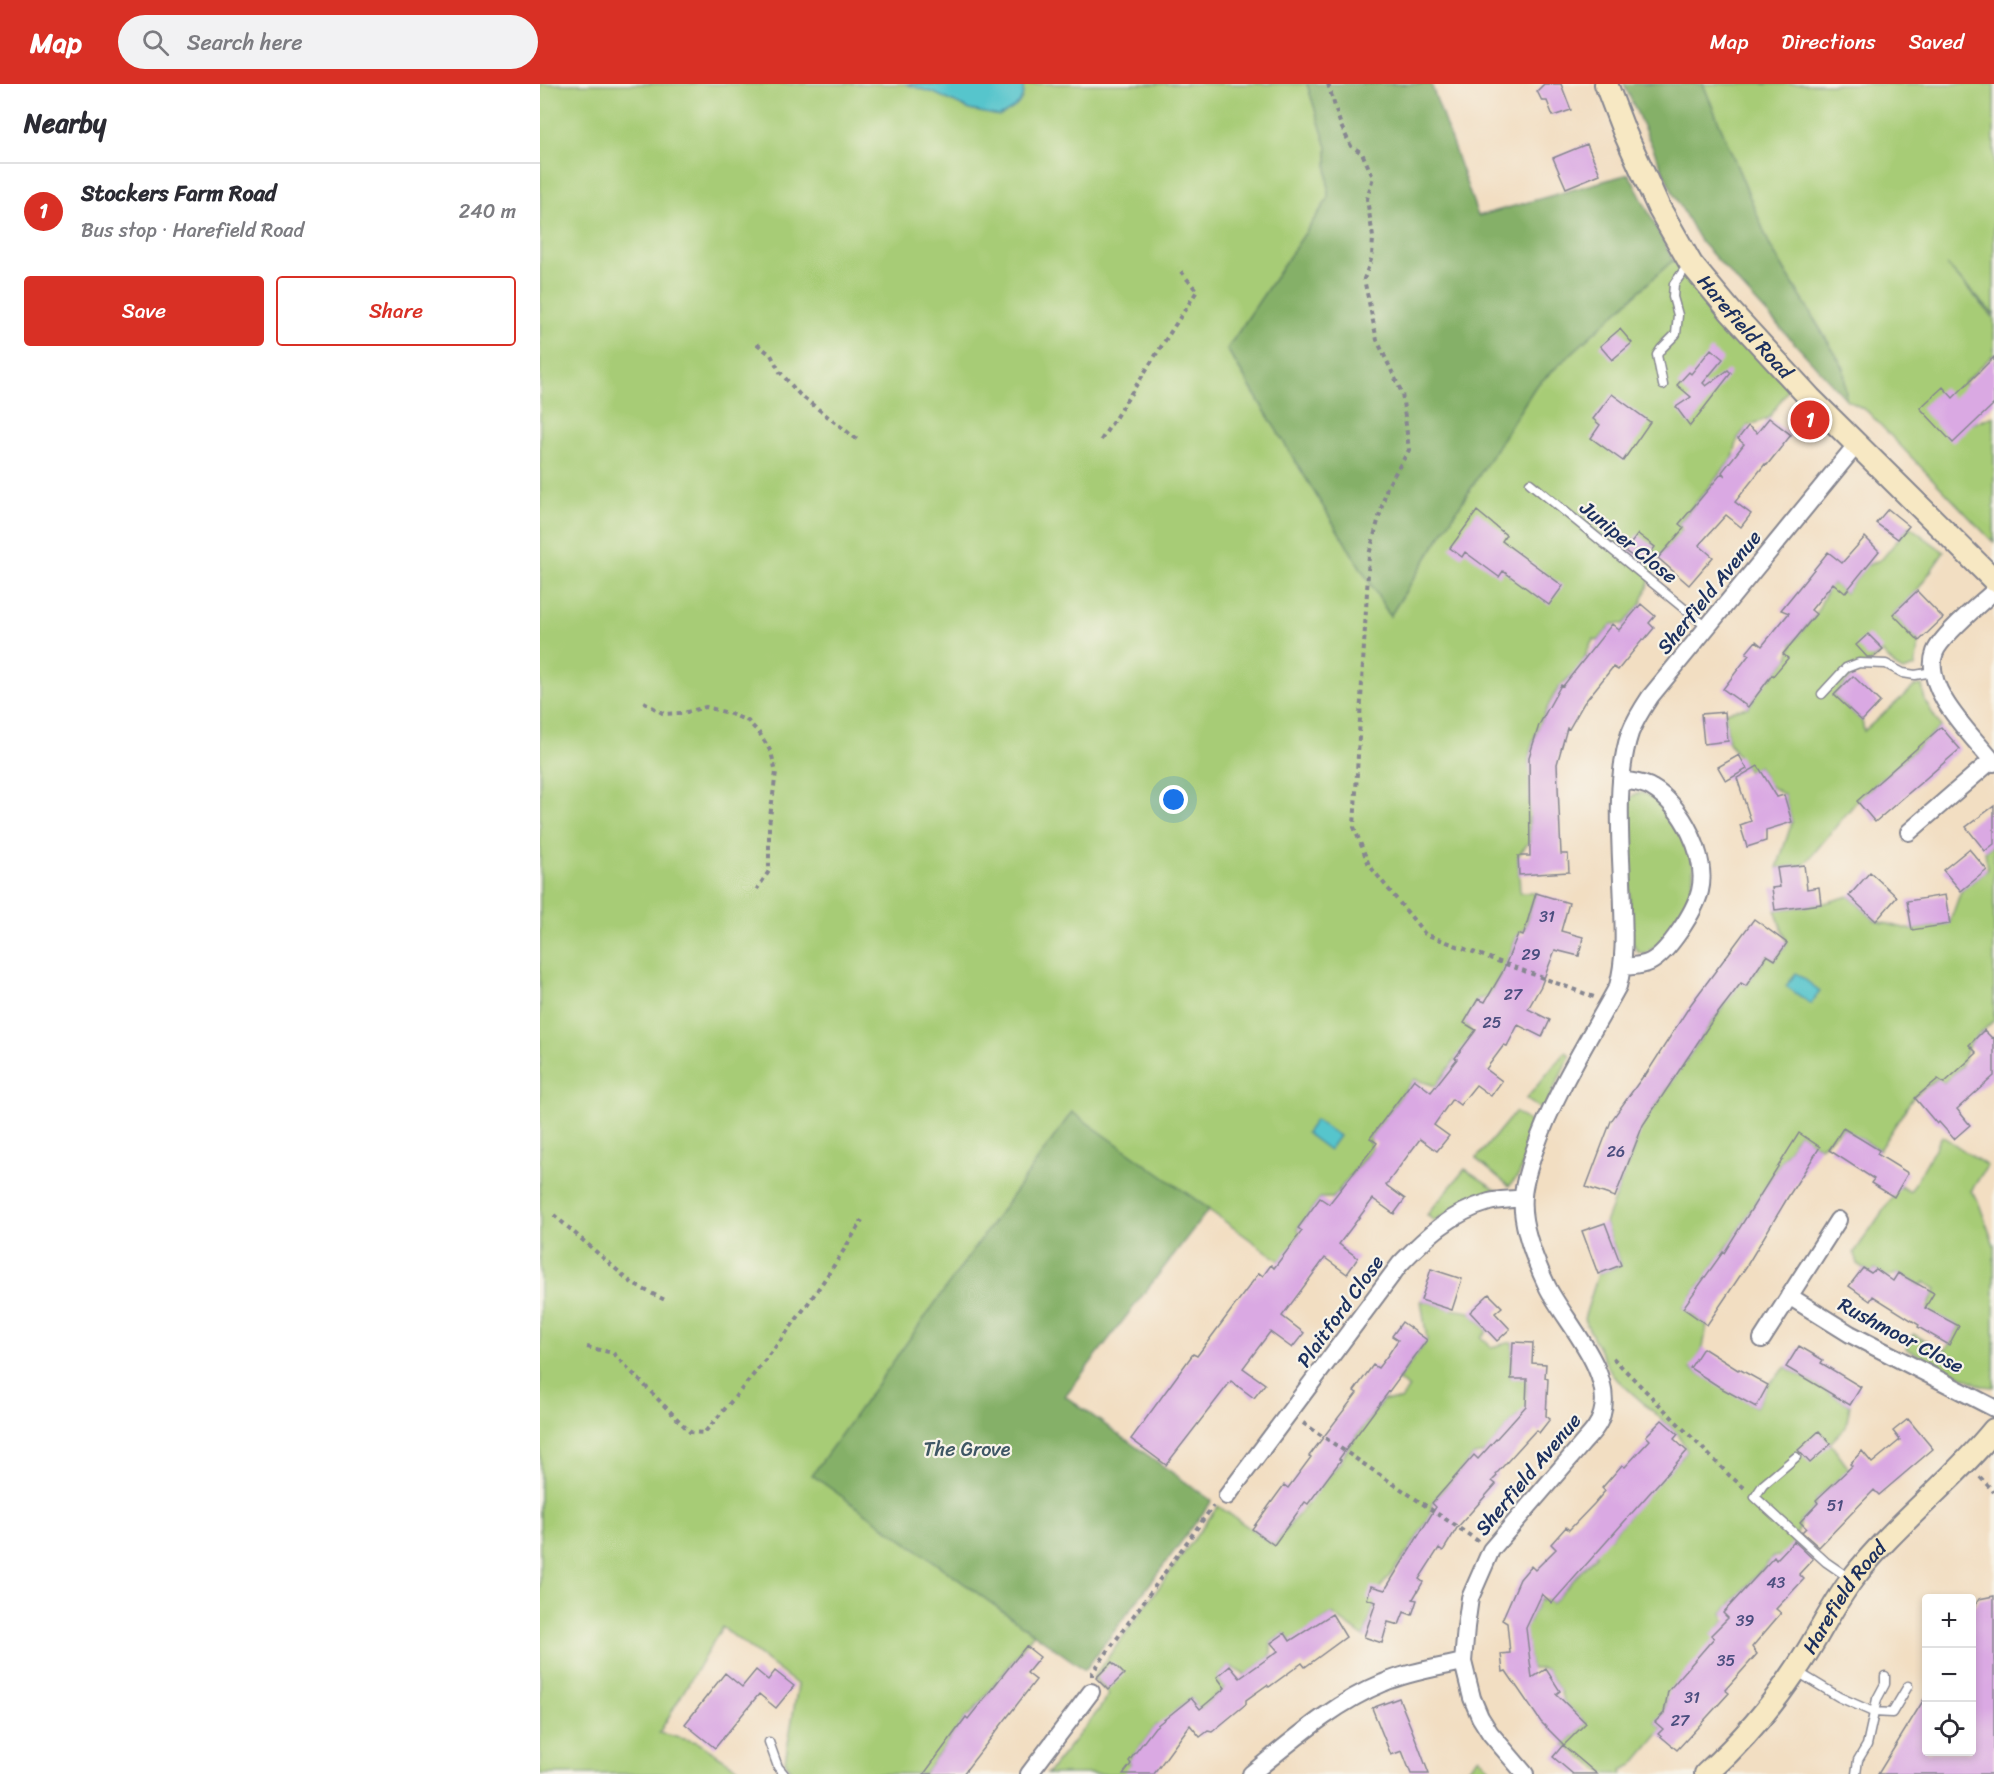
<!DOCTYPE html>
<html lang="en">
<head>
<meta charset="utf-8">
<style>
	:root { --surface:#fff; --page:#f2f2f3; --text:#2b2b33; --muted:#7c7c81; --line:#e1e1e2; --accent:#d93025 }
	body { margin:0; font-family:Sriracha,sans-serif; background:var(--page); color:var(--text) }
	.controls { position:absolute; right:18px; bottom:18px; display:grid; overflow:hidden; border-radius:6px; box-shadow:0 3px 9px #0003 }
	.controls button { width:54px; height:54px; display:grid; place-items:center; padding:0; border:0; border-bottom:2px solid var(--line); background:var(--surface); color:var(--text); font:30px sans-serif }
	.you { position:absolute; left:634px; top:716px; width:21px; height:21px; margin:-15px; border:4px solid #fff; border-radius:50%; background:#1a73e8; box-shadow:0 0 0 9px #1a73e833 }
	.badge { display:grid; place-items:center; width:39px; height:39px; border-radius:50%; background:var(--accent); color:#fff; font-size:20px; font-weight:700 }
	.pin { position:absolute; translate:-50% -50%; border:3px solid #fff; box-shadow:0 2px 6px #0006 }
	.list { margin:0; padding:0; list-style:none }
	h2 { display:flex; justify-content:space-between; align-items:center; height:78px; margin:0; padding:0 24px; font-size:26px }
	h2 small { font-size:20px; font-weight:400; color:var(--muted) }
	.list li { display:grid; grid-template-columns:39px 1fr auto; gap:18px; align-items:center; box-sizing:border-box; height:96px; padding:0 24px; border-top:2px solid var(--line) }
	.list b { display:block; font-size:22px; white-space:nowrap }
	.list p { margin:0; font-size:20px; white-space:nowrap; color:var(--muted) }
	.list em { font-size:20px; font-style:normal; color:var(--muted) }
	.actions { display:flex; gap:12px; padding:18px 24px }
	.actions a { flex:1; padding:14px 0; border:2px solid var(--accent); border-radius:6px; text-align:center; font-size:21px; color:var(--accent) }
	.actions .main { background:var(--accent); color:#fff }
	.icon { flex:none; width:33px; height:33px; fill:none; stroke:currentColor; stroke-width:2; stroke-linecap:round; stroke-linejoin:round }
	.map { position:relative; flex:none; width:1454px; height:1690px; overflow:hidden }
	header { display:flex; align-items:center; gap:36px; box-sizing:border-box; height:84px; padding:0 30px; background:var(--accent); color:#fff }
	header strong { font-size:28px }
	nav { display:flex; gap:33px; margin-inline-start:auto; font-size:21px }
	.search { width:420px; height:54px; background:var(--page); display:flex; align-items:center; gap:15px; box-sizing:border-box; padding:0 21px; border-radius:33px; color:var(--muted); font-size:22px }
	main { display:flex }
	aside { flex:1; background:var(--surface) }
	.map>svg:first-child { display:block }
	.green { fill:#a7cc76; stroke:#617e6a; stroke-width:1.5 }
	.forest { fill:#85b067; stroke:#507062; stroke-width:1.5 }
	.water { fill:#57c5cc; stroke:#397a95; stroke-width:1.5 }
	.building { fill:#daa9e3 }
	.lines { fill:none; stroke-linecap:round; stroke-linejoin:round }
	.lane-casing { stroke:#868690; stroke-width:11 }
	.street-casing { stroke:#868690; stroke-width:20 }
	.secondary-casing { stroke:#868690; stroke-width:26 }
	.path { stroke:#868690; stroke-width:4; stroke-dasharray:4.5 4.5; stroke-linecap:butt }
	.lane { stroke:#fff; stroke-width:8 }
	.street { stroke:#fff; stroke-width:16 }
	.secondary { stroke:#f7e8c3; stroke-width:22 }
	.labels { text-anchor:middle; stroke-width:4.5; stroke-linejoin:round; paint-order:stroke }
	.number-label { font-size:16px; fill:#4b4e7f }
	.street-label { font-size:20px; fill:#1b2f5e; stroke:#f7f3e8 }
	.park-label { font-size:20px; fill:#3e5664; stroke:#f7f3e8 }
</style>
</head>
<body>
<header>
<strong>Map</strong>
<div class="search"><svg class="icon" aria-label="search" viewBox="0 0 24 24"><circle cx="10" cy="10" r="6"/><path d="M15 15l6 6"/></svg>Search here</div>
<nav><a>Map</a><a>Directions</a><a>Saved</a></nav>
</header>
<main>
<aside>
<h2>Nearby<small></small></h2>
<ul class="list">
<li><span class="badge">1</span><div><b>Stockers Farm Road</b><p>Bus stop · Harefield Road</p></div><em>240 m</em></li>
</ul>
<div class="actions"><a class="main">Save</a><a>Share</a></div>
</aside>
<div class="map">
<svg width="1454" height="1690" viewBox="0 0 1454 1690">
	<rect width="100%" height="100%" fill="#f7f3e8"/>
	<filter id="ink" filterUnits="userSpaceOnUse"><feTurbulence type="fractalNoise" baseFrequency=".0167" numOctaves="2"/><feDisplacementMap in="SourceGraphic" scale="12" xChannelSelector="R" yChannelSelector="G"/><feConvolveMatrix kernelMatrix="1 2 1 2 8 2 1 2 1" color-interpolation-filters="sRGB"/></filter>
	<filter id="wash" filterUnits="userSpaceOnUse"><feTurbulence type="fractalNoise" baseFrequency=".008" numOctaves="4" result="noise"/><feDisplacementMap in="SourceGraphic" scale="24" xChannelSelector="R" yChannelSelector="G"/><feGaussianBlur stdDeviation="1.35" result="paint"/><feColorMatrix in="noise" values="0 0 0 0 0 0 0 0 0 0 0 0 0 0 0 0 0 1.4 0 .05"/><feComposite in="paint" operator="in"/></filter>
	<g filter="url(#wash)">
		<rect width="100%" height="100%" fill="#f2dec2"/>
		<!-- green -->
		<path class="green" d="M0,0H767L787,63L788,115L687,265L850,532L995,303L1133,176L1249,304L1229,334L1208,342L1198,354L1193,374L1139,439L1142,447L1118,474L1101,520L1084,540H1072L1058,557L1054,555C1048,563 1047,572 1041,580C1036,588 1029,594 1022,600C1010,613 990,659 989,677C988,691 1000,708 1006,720L989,734L990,757L978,772L980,809H996L985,844L978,850L963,887L948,913L938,915L925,939L933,950L896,1002L874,995L830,1054L832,1064L793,1114H780L758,1144L760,1151L740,1177L532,1028L273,1390L494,1549L432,1629L426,1633L384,1690H253L245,1677L258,1601L182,1543L119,1649L157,1658L207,1690H0Z
			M1163,0H1454V231L1407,181L1454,234V270L1424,299L1434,310L1432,340L1454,332V459L1327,327L1306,315L1304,284L1230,162Z
			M1369,442L1404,468L1377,507L1353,530L1379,557L1375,583L1363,587L1356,583L1342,568L1313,592L1294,611L1322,637L1324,647L1375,602L1382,601L1385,617L1401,643L1317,717L1264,781L1237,784L1252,738L1244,711L1229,701L1218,682L1209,688L1188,657L1185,628L1208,623L1228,595L1233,592L1248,574L1253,558L1276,530L1287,506L1293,499L1305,509L1326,482L1342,475Z
			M1102,709C1115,713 1122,722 1130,733C1141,746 1152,765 1153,783C1156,816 1131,852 1105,870L1098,868L1090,855L1089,715L1096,710Z
			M1454,760V936L1429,961L1421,983L1404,999L1397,995L1374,1012L1339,1066L1303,1044L1280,1063L1259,1049L1193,1155L1143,1224L1167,1241L1163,1264L1151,1285L1216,1323L1228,1301L1246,1283L1310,1321L1306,1343L1290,1359L1309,1385L1276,1416V1421L1260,1438L1256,1454L1245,1471L1233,1473L1183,1529L1185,1537L1172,1551L1178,1557L1126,1616L1124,1629L1115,1638L1123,1645L1093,1681L1082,1686L1083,1690H1066L1024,1661L1046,1639L1024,1618L1020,1607L1006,1585H991L985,1546L1000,1514L1012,1519L1056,1471L1054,1465L1063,1449L1070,1454L1102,1416L1147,1367L1138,1350L1072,1291L1044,1235L1058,1190L1081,1181L1065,1139L1097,1057L1096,1051L1163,951L1201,898L1206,902L1228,871L1235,876L1247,859L1235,826L1281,820L1309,812L1336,837L1372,846L1409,840L1421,807L1447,786L1445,767Z
			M1026,967L1030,972L1003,1027L986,1015Z
			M975,1028L996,1042L979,1091L969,1102L936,1075Z
			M1402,1052L1447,1082L1431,1107L1438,1117L1454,1161V1303L1442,1302L1366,1265L1373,1250L1405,1267L1419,1242L1387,1226L1396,1205L1384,1198L1381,1202L1359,1189L1347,1193L1336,1185L1331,1189L1317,1180L1314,1169L1360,1102L1370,1108Z
			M925,1085L957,1106L916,1124L894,1137L887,1131Z
			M881,1216L910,1225L930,1228L948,1247L941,1253L951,1263L973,1258L971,1294L987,1295L986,1313L995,1322L985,1334L978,1331L944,1369L934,1371L892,1419L889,1434L870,1465L840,1504L824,1553L792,1530L751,1558L744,1549L731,1559V1572L705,1591L690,1582L677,1593L685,1604L660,1625L651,1614L637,1625L621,1643L617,1641L589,1677L591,1680L589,1690H507L558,1627L569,1610L553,1594L678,1422L734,1461L801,1377L807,1365L843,1316H861L869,1304L858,1296L887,1256Z
			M939,1673L955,1690H923Z"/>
		<!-- forest -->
		<path class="forest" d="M767,0H891L938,132L1089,90L1133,176L995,303L850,532L687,265L788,115L787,63Z
			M1084,0H1163L1230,162L1304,285L1306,315L1160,157L1134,111Z
			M532,1028L669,1125L525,1312L672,1417L545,1586L272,1391Z"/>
		<!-- water -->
		<path class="water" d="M365,0H483C486,18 474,25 459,32L430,26L394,9Z
			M1256,889L1280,907L1271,920L1246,902Z
			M775,1036L799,1052L789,1066L766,1049Z"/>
		<g id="blocks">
			<!-- building -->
			<path class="building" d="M1004,0H1021L1031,26L1013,32L1007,17H1002L997,7Z
				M1047,60L1060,90L1026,104L1013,74Z
				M1080,245L1092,259L1072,276L1060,262Z
				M1171,265L1183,275L1163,299L1166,302L1188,286L1191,289L1150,342L1136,323L1151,313L1137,301L1149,288L1151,290Z
				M1454,273V320L1413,359L1380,324L1403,303L1413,314Z
				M1072,310L1110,338L1083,377L1051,354L1060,341L1053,335Z
				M1229,334L1251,351L1227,381L1225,380L1195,418L1211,430L1201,443L1186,431L1159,461L1173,473L1149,501L1118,474L1144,444L1139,440L1182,389L1185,392L1182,388L1204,360L1198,355L1208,342L1217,349Z
				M1348,425L1369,442L1358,455L1336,439Z
				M937,427L966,451L962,457L1023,502L1009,521L963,487L959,493L925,468L922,473L910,464Z
				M1098,450L1115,463L1103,480L1085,467Z
				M1325,453L1339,467L1305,509L1293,499L1271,526L1276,530L1243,570L1248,574L1233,592L1232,591L1208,623L1183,605L1209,571L1206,569L1216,557L1222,562L1249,529L1241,526L1288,468L1302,479Z
				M1377,507L1403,534L1379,557L1353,530Z
				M1101,520L1115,532L1109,539L1114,544L1104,556L1103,555L1078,586L1073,583L1044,619L1029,645L1027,644L1017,680L1021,770H1028L1029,788L979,791L978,772H990L989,673L999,641L1021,601L1023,602L1072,540L1079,546Z
				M1328,550L1343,565L1334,573H1327L1316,561Z
				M1313,592L1340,618L1322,637L1294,611Z
				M1185,628L1188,657L1164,660L1161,630Z
				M1401,643L1420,665L1335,738L1317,717Z
				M1199,671L1207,685L1186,697L1178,683Z
				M1218,682L1237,713L1244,711L1252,738L1226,746V757L1207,763L1200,741L1211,737L1197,694Z
				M1454,722V760L1445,767L1426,743Z
				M1429,765L1447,786L1421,807L1403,786Z
				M1264,781L1267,805L1279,803L1281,820L1235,826L1232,804L1240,803L1237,784Z
				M1330,788L1357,813L1336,837L1309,812Z
				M996,809L1029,819L1021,847L1043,853L1039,872L1015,866L1001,902L988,925L1010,936L1002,953L978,941L967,962L964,961L946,985L962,997L951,1012L936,1001L920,1021L912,1015L894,1041L909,1052L897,1067L880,1055L846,1101L865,1115L854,1130L833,1115L799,1160L818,1174L807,1190L785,1174L742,1232L764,1249L752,1264L730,1248L703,1284L725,1300L714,1314L691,1297L626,1381L591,1355L653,1270L657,1272L719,1189L723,1192L731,1181L734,1184L762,1147L758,1144L780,1114L789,1120L837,1059L830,1054L874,995L891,1008L917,975L915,974L936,946L924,939L938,915L945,918L962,889L978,850L983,852Z
				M1405,811L1410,840L1372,846L1367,817Z
				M1214,835L1247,859L1235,876L1227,871L1206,902L1201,899L1172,937L1103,1041L1075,1113L1046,1103L1071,1037L1104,991L1105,992L1151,920Z
				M1444,946L1452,954L1454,953V992L1417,1025L1430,1041L1414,1055L1399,1038L1397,1040L1375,1014L1398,995L1404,999L1437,969L1429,961Z
				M1303,1044L1339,1066L1337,1070L1368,1089L1354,1113L1331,1099L1334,1095L1289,1066Z
				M1259,1049L1280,1063L1248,1113L1206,1183L1167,1241L1143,1224L1183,1168L1184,1169Z
				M1065,1139L1081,1181L1058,1190L1042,1147Z
				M1323,1184L1331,1189L1336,1185L1353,1197L1358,1189L1394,1209L1385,1224L1419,1242L1409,1261L1378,1243L1379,1241L1333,1212L1330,1217L1309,1202Z
				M891,1185L922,1195L912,1226L881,1216Z
				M949,1210L962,1223L955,1229L970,1245L957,1257L930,1228Z
				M862,1238L887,1256L799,1375L801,1376L768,1420L765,1418L734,1461L712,1445L744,1401L748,1404L771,1373L769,1372L817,1309L814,1307L833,1281L838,1284L848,1271L858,1256L852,1252Z
				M973,1258L993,1259L992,1279L1006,1280L1005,1294L1008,1295L1006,1332L1010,1335L999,1349L996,1346L956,1390L957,1392L952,1397L956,1400L917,1444L903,1467L899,1464L879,1495L883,1498L873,1515L877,1516L872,1531L864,1528L859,1541L848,1538L842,1559L824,1553L836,1518L827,1515L831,1502L845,1506L896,1423L892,1419L934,1371L938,1375L986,1322L987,1295H971Z
				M1259,1262L1283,1276L1281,1279L1321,1303L1310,1321L1246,1283Z
				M1163,1264L1198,1286L1199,1285L1228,1301L1216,1323L1181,1304L1150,1284Z
				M1368,1335L1393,1365L1339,1411L1334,1406L1279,1463L1262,1448L1266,1444L1260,1438L1278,1419L1276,1416L1312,1382L1310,1380L1322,1367L1332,1379L1360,1356L1353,1347Z
				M1122,1336L1138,1350L1134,1355L1147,1367L1012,1519L1002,1510L986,1544L992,1594L1006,1585L1020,1607L1016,1610L1046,1639L1024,1661L1001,1638L966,1587L963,1588L961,1570L970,1569L967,1539L962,1536L980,1495L991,1482L995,1486L1016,1465L1011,1460L1026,1443L1029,1446L1054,1420L1065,1407L1062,1404L1082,1381L1085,1383L1110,1356L1106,1352Z
				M1279,1347L1291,1360L1270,1379L1258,1366Z
				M1254,1457L1273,1475L1259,1490L1264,1495L1236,1525L1241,1529L1212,1563L1217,1570L1185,1606L1189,1609L1137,1666L1118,1650L1123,1645L1115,1638L1124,1629L1128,1607L1174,1554L1171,1551L1188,1534L1183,1529L1234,1473L1236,1476Z
				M1454,1512V1690H1338L1386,1612V1668H1431V1528L1439,1515Z
				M792,1530L806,1553L765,1583L762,1579L729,1603L727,1601L706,1616V1620L672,1648L668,1647L660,1653L650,1641L614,1690H583L591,1680L589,1677L615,1643L651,1614L660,1625L685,1604L677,1593L690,1582L700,1594L738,1567L731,1559L745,1549L750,1557Z
				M486,1562L500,1573L487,1589L496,1596L423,1690H384L426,1633L428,1635Z
				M572,1578L584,1590L568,1606L556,1594Z
				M216,1586L228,1596L235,1587L254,1602L236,1624L219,1610L175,1664L145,1640L185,1589L202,1603Z
				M859,1614L878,1661L889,1690H871L862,1667L851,1671L832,1624Z
				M1023,1661L1057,1690H1033L1013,1673Z"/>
		</g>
	</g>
	<g filter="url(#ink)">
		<use href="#blocks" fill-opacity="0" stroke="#868690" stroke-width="1.5"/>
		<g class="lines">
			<!-- lane casing -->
			<g class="lane-casing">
				<path id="lane" d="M1123,301L1117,271L1121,265L1136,250L1138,231L1133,213L1134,200L1148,181
					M990,399L1168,544
					M1282,610L1306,584L1319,579L1346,580L1363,589L1375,591L1393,588
					M1256,1373L1223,1401L1215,1413L1286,1478L1312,1496
					M1256,1587L1299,1613L1333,1628L1352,1629L1368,1602
					M229,1658L238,1683L244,1690
					M1316,1690L1318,1676L1327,1661L1337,1615L1345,1600V1592"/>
			</g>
			<!-- street casing -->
			<g class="street-casing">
				<path id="street" d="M1454,507C1439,521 1402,551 1395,568C1381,604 1433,652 1454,679
					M1081,696C1092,698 1102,698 1112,704C1142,721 1168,773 1160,807C1155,827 1128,869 1110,878C1102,882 1092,882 1083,883
					M1369,748L1452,676
					M1249,1212L1310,1250L1454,1324
					M1222,1255L1298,1136
					M687,1412L860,1180C887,1152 911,1129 949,1118C959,1115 971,1116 982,1114
					M489,1690L551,1608
					M711,1690C752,1657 794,1619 843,1599C868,1588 897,1584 923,1578
					M985,1690L950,1649L940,1633L932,1614L923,1578L926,1543L930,1514L951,1466L1042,1360C1050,1351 1059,1342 1062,1330C1074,1288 1026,1239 1008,1204C996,1179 980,1140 983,1112C984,1097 989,1083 994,1068C1014,1009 1048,957 1078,902C1085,876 1084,851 1083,824C1082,771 1073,700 1090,649C1095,636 1102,625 1110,613L1317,360"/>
			</g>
			<!-- secondary casing -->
			<g class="secondary-casing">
				<g id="secondary">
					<path id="s1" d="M1066,0L1084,47L1119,124L1151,180L1191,228L1270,314L1454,496"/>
					<path id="s2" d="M1166,1690C1200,1659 1230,1625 1255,1587C1276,1557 1291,1523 1313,1494C1355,1440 1411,1399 1454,1346"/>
				</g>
			</g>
			<!-- path -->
			<path class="path" d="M788,0L801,42L811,62L822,69L833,93L827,115L833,153L832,173L824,195L837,256L862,309L869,366L847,403L829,471L814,743L829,781L885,850L1054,913
				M217,260L231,271L240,288L259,310L319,357
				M561,356L657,207L638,184
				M104,618L124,630L143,629L166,623L188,629L208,637L220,650L231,668L236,688L229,741V787L217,805
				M14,1131L93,1200L125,1216
				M47,1263L73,1269L150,1348L164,1349C222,1283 278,1212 322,1136
				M1073,1274L1190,1392L1207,1406
				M763,1339L938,1457
				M1440,1393L1454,1408
				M552,1592V1589L673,1422"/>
			<!-- lane -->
			<use href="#lane" class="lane"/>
			<!-- street -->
			<use href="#street" class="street"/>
			<!-- secondary -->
			<use href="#secondary" class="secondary"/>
		</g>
	</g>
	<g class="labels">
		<!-- number labels -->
		<g class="number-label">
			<text x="1007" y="838">31</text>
			<text x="991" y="876">29</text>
			<text x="973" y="916">27</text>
			<text x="952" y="944">25</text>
			<text x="1076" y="1073">26</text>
			<text x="1295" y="1427">51</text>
			<text x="1236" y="1504">43</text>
			<text x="1205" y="1542">39</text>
			<text x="1186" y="1582">35</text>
			<text x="1152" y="1619">31</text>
			<text x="1140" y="1642">27</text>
		</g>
		<!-- street labels -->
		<g class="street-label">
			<text dy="7" stroke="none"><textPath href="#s1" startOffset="282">Harefield Road</textPath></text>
			<text transform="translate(1089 458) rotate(39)" y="7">Juniper Close</text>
			<text transform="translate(1169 508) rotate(-51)" y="7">Sherfield Avenue</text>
			<text transform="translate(800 1227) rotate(-54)" y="7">Plaitford Close</text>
			<text transform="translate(1361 1251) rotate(28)" y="7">Rushmoor Close</text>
			<text transform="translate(988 1390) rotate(-50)" y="7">Sherfield Avenue</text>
			<text dy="7" stroke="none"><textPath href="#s2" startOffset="225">Harefield Road</textPath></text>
		</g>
		<!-- park labels -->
		<g class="park-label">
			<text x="427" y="1372">The Grove</text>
		</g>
	</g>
</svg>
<div class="controls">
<button>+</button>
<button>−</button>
<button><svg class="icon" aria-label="locate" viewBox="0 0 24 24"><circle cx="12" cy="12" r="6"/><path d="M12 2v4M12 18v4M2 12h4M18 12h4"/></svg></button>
</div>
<div class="you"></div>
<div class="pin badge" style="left:1270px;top:336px">1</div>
</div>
</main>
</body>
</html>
